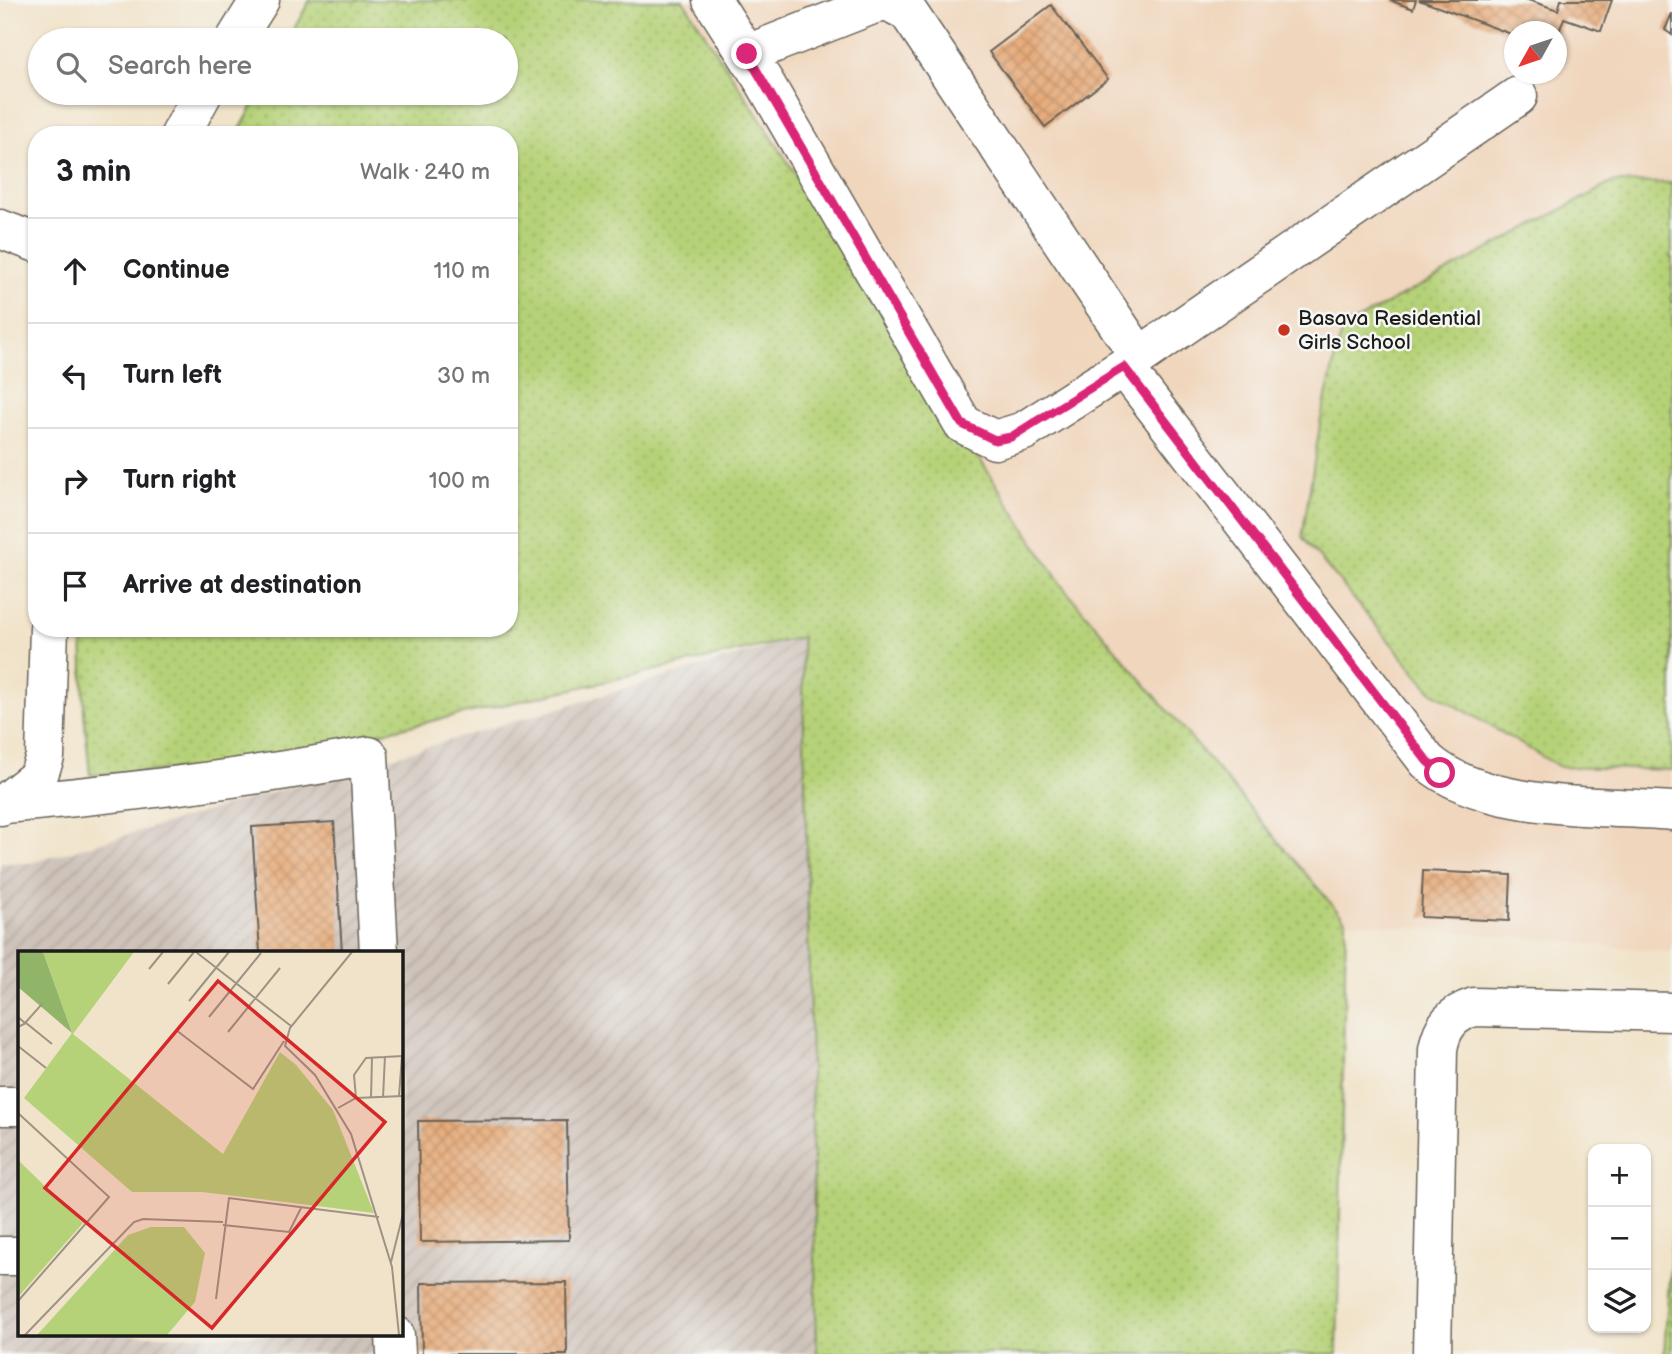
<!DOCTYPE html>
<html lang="en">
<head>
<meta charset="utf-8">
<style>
	:root { --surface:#fff; --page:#f6f6f6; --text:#202124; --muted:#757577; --line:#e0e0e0 }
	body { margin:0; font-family:"Balsamiq Sans",sans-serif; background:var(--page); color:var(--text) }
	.controls { position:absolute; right:21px; bottom:21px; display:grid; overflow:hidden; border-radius:14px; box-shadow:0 2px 5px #0004 }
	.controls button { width:63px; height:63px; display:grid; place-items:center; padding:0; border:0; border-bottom:2px solid var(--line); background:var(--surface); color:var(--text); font:35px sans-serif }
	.compass { position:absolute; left:1504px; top:21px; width:63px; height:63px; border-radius:50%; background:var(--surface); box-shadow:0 2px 5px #0004; rotate:230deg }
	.stop { position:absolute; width:21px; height:21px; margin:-16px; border:5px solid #db2777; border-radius:50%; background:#fff }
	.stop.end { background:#db2777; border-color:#fff; box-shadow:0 2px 7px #0008 }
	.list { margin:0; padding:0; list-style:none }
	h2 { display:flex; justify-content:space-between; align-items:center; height:91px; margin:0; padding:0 28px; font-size:30px }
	h2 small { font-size:23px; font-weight:400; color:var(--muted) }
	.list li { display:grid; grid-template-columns:46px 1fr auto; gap:21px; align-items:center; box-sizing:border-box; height:105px; padding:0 28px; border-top:2px solid var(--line) }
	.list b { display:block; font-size:26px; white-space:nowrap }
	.list em { font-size:23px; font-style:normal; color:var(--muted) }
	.icon { flex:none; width:38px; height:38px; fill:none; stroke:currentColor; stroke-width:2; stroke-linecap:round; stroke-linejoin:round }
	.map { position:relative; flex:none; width:1672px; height:1354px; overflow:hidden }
	.search { position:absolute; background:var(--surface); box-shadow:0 2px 5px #0004; left:28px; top:28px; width:490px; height:77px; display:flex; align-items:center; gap:18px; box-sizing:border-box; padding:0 24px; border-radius:38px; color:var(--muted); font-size:26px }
	.panel { position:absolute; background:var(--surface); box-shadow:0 2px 5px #0004; left:28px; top:126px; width:490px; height:511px; border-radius:28px }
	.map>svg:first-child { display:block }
	.built { fill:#f0d6bc; fill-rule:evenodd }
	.industrial { fill:url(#industrial-furrows); fill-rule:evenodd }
	.grass { fill:url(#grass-dots); stroke:#69774a; stroke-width:2 }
	.building { fill:url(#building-cross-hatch) }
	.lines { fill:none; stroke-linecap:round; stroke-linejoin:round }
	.minor-casing { stroke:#676259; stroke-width:41 }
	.minor { stroke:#fff; stroke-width:38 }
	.route { stroke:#db2777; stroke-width:9 }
	.poi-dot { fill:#c8321e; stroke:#f6f6f2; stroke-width:2.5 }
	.labels { text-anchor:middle; stroke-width:5; stroke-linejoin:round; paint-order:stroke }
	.poi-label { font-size:21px; fill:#1c1c1c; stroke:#f6f6f2; text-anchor:start }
	.inset-road { fill:none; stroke:#9c9384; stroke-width:2 }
	.view { fill:#d62828; fill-opacity:0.15; stroke:#d62828; stroke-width:3.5 }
	.inset-edge { fill:none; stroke:#1c1c1c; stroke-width:3.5 }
</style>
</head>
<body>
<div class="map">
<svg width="1672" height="1354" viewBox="0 0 1672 1354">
	<defs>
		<pattern id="industrial-furrows" width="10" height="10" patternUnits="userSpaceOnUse" patternTransform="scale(1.75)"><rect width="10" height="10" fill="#cec2b9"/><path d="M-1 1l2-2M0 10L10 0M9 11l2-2" fill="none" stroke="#b0a69e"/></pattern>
		<pattern id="grass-dots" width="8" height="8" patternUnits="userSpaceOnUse" patternTransform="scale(1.75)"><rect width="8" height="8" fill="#b6d278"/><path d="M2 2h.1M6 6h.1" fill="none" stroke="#9cb467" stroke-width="1.8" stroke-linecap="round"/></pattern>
		<pattern id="building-cross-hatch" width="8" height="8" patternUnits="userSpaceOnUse" patternTransform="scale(1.75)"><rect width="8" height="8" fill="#e5a26b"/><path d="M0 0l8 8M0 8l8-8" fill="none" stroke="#b98357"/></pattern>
	</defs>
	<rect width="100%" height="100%" fill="#f6f6f2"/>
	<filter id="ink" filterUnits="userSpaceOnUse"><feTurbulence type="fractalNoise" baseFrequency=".0143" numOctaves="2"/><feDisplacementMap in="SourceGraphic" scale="14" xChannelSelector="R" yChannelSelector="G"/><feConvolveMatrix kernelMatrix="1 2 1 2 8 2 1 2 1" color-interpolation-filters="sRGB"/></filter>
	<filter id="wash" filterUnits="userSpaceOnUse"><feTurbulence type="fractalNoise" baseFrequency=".00686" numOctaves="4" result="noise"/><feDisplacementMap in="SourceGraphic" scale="28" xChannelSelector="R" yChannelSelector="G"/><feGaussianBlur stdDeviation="1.57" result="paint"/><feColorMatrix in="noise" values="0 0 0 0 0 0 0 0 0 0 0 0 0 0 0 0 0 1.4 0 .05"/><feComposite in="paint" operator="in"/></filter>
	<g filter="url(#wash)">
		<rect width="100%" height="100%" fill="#f1e3c9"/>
		<!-- built -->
		<path class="built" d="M683,0H1672V952L1346,921L1062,586ZM1514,32H1556V74H1514Z"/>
		<!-- industrial -->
		<path class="industrial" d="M802,637L817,1354H0V863H31ZM19,953H401V1335H19Z"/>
		<!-- grass -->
		<path class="grass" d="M310,0H683L1062,586L1346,921L1337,1354H817L802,637L234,766L90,775L84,712L82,628H509V135H237L260,93H506V40H288Z
			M1613,182L1672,183V770L1560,767L1431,691L1302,537L1321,419L1342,328Z
			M1672,1235V1354H1664Z"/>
		<g id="blocks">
			<!-- building -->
			<path class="building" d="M1389,0H1416L1413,9Z
				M1419,0H1528L1558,10L1561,0H1612L1601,31L1564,18L1559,32H1514V35Z
				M1051,5L1108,79L1045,127L989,52Z
				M1672,13V35L1665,30Z
				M334,822L342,953H260L252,827Z
				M1423,871L1511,875L1509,921L1421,917Z
				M567,1120L569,1240L420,1242L418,1121Z
				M566,1282L567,1354H422L421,1283Z"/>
		</g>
	</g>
	<g filter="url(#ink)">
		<use href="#blocks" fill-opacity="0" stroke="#676259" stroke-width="2"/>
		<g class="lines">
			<!-- minor casing -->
			<g class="minor-casing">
				<path id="minor" d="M712,0L765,83L963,424L995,440L1024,431L1124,367L1518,96
					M235,40L260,0
					M747,54L885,0L908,12L1139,356
					M180,135L203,93
					M0,229L37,243
					M1124,367L1427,761C1483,811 1599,805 1672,811
					M5,804C127,793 248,778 369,756L379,953
					M1,806L38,777L45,757L49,628
					M0,1106H19
					M0,1256H19
					M395,1335L396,1354
					M1432,1354L1438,1049C1442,1026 1452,1014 1474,1007L1672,1012"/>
			</g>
			<!-- minor -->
			<use href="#minor" class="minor"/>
		</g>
	</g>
	<g class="lines" filter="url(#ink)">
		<!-- route -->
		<path class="route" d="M747,54L962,424L995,440L1011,437L1124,367L1427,761L1440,773"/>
	</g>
	<!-- markers -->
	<circle class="poi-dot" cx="1284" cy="330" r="7"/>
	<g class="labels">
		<!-- poi labels -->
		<g class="poi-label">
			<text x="1298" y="325">Basava Residential<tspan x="1298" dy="24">Girls School</tspan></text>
		</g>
	</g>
	<!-- overview -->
	<g transform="translate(18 951)">
		<rect width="385" height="385" fill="#f1e3c9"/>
		<path d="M25,1H116L55,83L205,203L262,101L278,114L315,159L356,262L184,241H114L6,147L54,82ZM0,209L65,272L0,346ZM133,276H166L187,302L177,351L149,384H19L110,284Z" fill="#b6d278"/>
		<path d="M0,1H25L54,82L0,36Z" fill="#90b468"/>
		<path class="inset-road" d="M178,1L273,75M334,1L272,77L267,95L297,124L333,183L374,316L381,384M131,18L145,1M150,33L176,1M171,50L211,1M0,66L7,72L24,53M191,66L243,2M0,76L8,72L34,93M158,79L235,138L266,90M210,81L262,17M0,95L28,117M381,145L384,105M338,147L336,124L348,107L385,105M353,147L354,106M365,147L367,105M320,157L338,147L385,145M0,162L91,246L0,350M205,274L271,281L283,257M373,311L385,263M198,348L211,247L361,266M7,384L116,271L125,268L205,271"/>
		<path class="view" d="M200,30L367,171L194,377L27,237Z"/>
		<rect width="385" height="385" class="inset-edge"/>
	</g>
</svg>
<div class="controls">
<button>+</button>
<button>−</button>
<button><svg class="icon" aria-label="layers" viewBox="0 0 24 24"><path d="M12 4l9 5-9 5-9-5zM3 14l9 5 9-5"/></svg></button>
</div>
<svg class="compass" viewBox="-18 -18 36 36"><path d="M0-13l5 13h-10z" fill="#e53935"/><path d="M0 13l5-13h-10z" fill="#757577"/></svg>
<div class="stop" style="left:1440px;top:773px"></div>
<div class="stop end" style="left:747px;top:54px"></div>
<div class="search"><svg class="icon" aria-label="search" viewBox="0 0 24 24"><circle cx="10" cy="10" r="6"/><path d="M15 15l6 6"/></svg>Search here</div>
<section class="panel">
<h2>3 min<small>Walk · 240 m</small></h2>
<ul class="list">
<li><svg class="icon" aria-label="ahead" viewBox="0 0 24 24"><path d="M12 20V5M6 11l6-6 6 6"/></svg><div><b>Continue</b></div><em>110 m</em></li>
<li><svg class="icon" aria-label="left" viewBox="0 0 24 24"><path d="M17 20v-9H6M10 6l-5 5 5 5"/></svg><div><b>Turn left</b></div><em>30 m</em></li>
<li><svg class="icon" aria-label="right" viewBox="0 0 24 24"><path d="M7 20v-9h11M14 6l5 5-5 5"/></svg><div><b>Turn right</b></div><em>100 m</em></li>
<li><svg class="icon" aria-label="arrive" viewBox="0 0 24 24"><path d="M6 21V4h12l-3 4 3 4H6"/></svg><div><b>Arrive at destination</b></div></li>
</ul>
</section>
</div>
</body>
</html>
